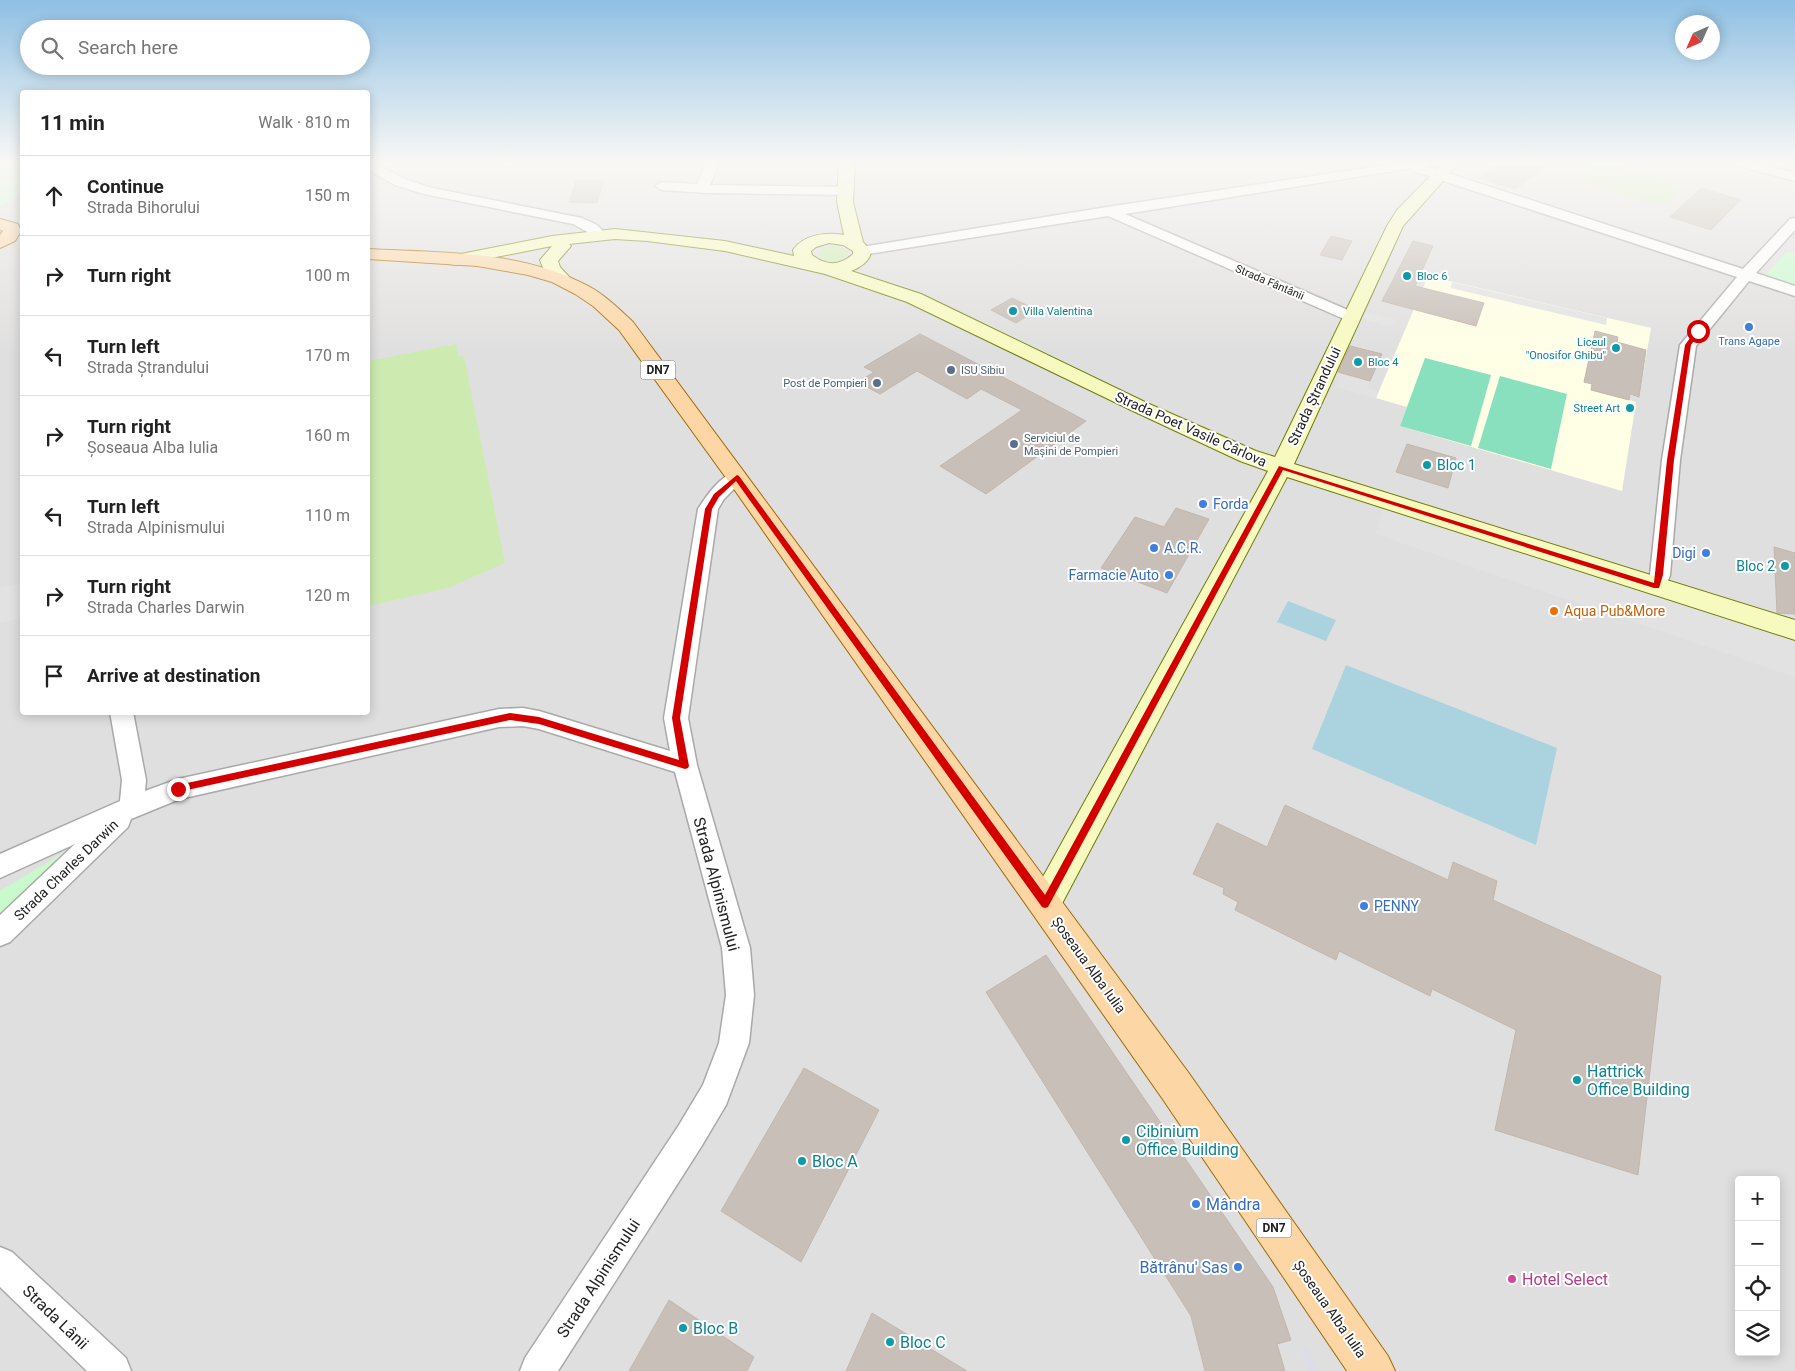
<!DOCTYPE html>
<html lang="en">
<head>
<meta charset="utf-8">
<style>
	:root { --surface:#fff; --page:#f6f6f6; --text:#222; --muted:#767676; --line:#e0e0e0 }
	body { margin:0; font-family:Roboto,sans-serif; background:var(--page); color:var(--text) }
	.controls { position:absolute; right:15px; bottom:15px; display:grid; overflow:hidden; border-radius:5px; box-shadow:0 2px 12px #0003 }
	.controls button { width:45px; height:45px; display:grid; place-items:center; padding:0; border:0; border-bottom:1px solid var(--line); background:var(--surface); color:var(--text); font:25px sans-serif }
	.compass { position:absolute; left:1675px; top:15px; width:45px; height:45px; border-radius:50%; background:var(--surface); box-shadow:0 2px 12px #0003; rotate:225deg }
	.stop { position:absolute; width:15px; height:15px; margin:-11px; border:4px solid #d40000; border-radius:50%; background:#fff }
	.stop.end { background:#d40000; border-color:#fff; box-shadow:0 1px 5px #0008 }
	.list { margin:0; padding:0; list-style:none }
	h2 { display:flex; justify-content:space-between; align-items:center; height:65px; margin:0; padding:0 20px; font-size:21px }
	h2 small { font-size:16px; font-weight:400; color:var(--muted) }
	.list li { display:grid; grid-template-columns:32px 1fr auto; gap:15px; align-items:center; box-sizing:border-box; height:80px; padding:0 20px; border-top:1px solid var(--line) }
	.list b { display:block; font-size:19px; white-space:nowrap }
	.list p { margin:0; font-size:16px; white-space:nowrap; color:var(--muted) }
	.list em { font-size:16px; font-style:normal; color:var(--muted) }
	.icon { flex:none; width:28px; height:28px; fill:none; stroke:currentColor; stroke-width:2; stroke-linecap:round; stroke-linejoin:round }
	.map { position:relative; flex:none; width:1795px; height:1371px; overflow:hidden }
	.search { position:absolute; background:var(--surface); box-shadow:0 2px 12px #0003; left:20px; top:20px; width:350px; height:55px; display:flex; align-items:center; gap:12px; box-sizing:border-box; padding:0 18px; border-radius:28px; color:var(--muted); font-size:19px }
	.panel { position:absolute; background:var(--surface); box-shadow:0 2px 12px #0003; left:20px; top:90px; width:350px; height:625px; border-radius:5px }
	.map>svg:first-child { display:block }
	.residential { fill:#e0dfdf; fill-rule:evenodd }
	.education { fill:#ffffe5 }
	.grass { fill:#cdebb0 }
	.park { fill:#c8facc }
	.pitch { fill:#88e0be }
	.parking { fill:#e2e2e2 }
	.plaza { fill:#dddde8 }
	.water { fill:#aad3df }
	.building { fill:#c7bfb8; stroke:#c4b6ab }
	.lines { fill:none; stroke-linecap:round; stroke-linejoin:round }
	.street-casing { stroke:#a9a9a9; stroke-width:3 }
	.secondary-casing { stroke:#707d05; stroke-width:2 }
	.primary-casing { stroke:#a06b00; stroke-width:2 }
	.street { fill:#fff; fill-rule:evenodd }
	.secondary { fill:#f7fabf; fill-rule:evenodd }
	.primary { fill:#fcd6a4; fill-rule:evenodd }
	.route { fill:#d40000 }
	.culture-dot { fill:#0f9aa8; stroke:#fff; stroke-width:2 }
	.shop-dot { fill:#3f7fe0; stroke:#fff; stroke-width:2 }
	.service-dot { fill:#5c6f8a; stroke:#fff; stroke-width:2 }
	.food-dot { fill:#e8710a; stroke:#fff; stroke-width:2 }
	.hotel-dot { fill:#d1479c; stroke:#fff; stroke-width:2 }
	.labels { text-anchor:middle; stroke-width:4; stroke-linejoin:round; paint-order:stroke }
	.far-culture-label { font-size:11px; fill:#0d838f; stroke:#fff; text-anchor:start }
	.far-street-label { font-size:11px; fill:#222; stroke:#fff }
	.far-shop-label { font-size:11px; fill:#366cbe; stroke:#fff }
	.far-service-label { font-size:11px; fill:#4e5e75; stroke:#fff; text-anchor:start }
	.shield { fill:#fff; stroke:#646464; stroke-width:1 }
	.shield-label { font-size:12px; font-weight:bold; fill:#222 }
	.street-label { font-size:14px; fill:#222; stroke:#fff }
	.culture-label { font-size:14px; fill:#0d838f; stroke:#fff; text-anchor:start }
	.shop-label { font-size:14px; fill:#366cbe; stroke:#fff; text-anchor:start }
	.food-label { font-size:14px; fill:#c56008; stroke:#fff; text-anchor:start }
	.near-street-label { font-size:16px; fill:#222; stroke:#fff }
	.near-culture-label { font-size:16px; fill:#0d838f; stroke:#fff; text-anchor:start }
	.near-shop-label { font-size:16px; fill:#366cbe; stroke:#fff; text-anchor:start }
	.near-hotel-label { font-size:16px; fill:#b23c85; stroke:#fff; text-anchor:start }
</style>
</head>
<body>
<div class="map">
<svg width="1795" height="1371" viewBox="0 0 1795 1371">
	<rect width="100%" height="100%" fill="#f2efe9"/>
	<!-- residential -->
	<path class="residential" d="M0,162H22V712H368V162H1795V1371H0ZM1739,1180H1776V1352H1739Z"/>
	<!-- education -->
	<path class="education" d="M1428,276L1651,328L1639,397L1630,395L1629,400L1636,402L1622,491L1400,426L1407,407L1376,398Z"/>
	<!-- grass -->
	<path class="grass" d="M1605,162L1666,179L1682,188C1677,193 1671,202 1663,203C1650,206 1588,185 1576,177L1593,163Z
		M835,246L847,250L848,255C839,263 826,263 818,256L822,248Z
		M456,344L458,357L464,356L505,563L448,588L368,606V361Z"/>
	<!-- park -->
	<path class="park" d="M0,162H22V192L0,206Z
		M1787,252L1795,254V285L1765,275Z
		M65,852L72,854L0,916V891Z"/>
	<!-- pitch -->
	<path class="pitch" d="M1425,358L1491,375L1471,446L1400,426Z
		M1500,376L1567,394L1551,469L1478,448Z"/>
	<!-- parking -->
	<path class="parking" d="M1713,162H1733L1785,177L1780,181Z
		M1452,282L1607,318L1606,325L1451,288Z
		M1363,311L1397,320L1394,327L1360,318Z
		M1333,370L1370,381L1367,388L1379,391L1376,398L1335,387L1338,380L1330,377Z
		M1385,505L1795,636V677L1375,534Z
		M22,583V618L0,623V588Z"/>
	<!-- plaza -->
	<path class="plaza" d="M1308,1347L1319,1371H1309L1299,1350Z"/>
	<!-- water -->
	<path class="water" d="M1288,601L1336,620L1326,641L1277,622Z
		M1346,665L1557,748L1536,845L1312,749Z"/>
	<!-- building -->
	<path class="building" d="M1503,162H1552L1515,189L1480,178Z
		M604,180L597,203L569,202L576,181Z
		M1701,188L1741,200L1711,230L1670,217Z
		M1331,236L1352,241L1342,260L1320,255Z
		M1413,241L1433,246L1415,286L1484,303L1476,326L1382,301Z
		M1012,298L1037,310L1016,323L991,310Z
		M1595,331L1618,337L1617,342L1646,350L1639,397L1630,394L1629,400L1591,390L1592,384L1584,382Z
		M920,334L1041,397L1086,421L986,494L940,466L1022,410L981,389L967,399L917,371L880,394L858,382L874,372L864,367Z
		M1350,346L1382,354L1370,381L1338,372Z
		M1407,444L1456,458L1448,488L1396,472Z
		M1176,508L1209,519L1167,593L1101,568L1135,517L1164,527Z
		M1774,547L1795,553V614L1777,613Z
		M1285,805L1448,880L1453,862L1497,881L1493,900L1661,976L1638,1175L1495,1130L1516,1030L1432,989L1430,996L1339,951L1336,960L1235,910L1238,902L1223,894L1224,888L1193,874L1217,823L1267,847Z
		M1046,955L1273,1287L1291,1340L1277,1344L1285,1371H1205L1191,1316L986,992Z
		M804,1068L879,1110L801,1262L721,1211Z
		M669,1300L754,1357L747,1371H629Z
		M872,1313L967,1371H846Z"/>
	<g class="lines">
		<!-- street casing -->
		<g class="street-casing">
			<path id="street" d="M368,162H372L405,179L432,188L582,218L597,225L607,235L600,239L573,224L424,194L395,185L368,170Z
				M707,162H719L710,185L845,187L852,191L845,195L708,193L662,190L655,186L662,182L697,184Z
				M1406,162H1435L1433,165L1426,166L1743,269L1790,219L1795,218V230L1756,273L1795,286V296L1749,281L1696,346L1680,460L1670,575L1664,592L1657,594L1650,592L1647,587L1650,575L1662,460L1680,345L1737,277L1413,171L1412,168L1125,214L1357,314L1359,317L1357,320L1351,322L1108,216L862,255L857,254L855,251L857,248L862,247L1107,207Z
				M1733,162H1753L1795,173V181L1735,165Z
				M737,471L744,473L746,477L724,499L718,509L688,718L697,765L750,948L754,995L749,1043L726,1105L701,1147L558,1371H520L525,1358L679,1125L703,1085L719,1043L726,995L722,948L675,772L539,729L523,726L499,727L180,799L131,819L128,827L10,942L0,946V915L75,844L0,878V854L120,801L122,780L110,712H133L146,780L145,791L178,779L499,709L523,708L539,711L670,751L664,718L698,509C707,495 720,476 737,471Z
				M0,1247L12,1252L126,1358L131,1371H87L0,1287Z"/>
		</g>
		<!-- secondary casing -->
		<g class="secondary-casing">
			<path id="secondary" d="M839,162H855L853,202L863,242L871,251C871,260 860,268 851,271L921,294L1147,403L1256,451L1275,457L1387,226L1397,210L1444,162H1460L1403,226L1294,464L1795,620V640L1287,477L1056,915L1045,919L1034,915L1029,904L1034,893L1268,471L1240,461L1133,411L907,302L825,274L725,251L647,241L615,239L569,244L571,246L558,261L560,267L572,280L569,284C554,288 544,273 540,260L552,246L456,265L450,264L447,260L450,256L456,255L552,236L615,229L725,241L794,256L793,250C804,234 827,232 844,235L837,202ZM829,243L843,245L853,251V254C840,266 826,266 812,255L811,251L816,247Z"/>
		</g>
		<!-- primary casing -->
		<g class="primary-casing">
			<path id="primary" d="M0,219L18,224L21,231L15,241L0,248V235L3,231L0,230Z
				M368,249C442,253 521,250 588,286C605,295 619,309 633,322L1188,1072L1388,1356L1395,1371H1347L1162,1098L729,482L619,330L593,306L575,294L552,282L528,275L477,266L368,259Z"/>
		</g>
		<!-- street -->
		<use href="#street" class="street"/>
		<!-- secondary -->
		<use href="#secondary" class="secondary"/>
		<!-- primary -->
		<use href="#primary" class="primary"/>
	</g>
	<!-- sky -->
	<linearGradient id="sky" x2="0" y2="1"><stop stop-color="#8fc0e4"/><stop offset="0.46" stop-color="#f9f8f5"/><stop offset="1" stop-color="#f9f8f5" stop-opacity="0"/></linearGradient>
	<rect width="1795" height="354" fill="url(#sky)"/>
	<!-- route -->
	<path class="route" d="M1696,330L1701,331L1691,345L1674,460L1663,575L1659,588H1654L1283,470L1048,907L1045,908L1042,907L736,481L719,497L712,509L680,718L689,766L688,768L685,769L539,724L510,720L178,792L174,789L178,785L510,713L539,717L679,760L672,718L705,509L714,494L737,475L739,476L1045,895L1279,466L1654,583L1667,460L1685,345Z"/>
	<!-- markers -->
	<g class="culture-dot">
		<circle cx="1407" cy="276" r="5"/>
		<circle cx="1013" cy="311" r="5"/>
		<circle cx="1616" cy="348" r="5"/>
		<circle cx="1358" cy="362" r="5"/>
		<circle cx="1630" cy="408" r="5"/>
		<circle cx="1427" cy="465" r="5"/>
		<circle cx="1785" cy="566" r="5"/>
		<circle cx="1577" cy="1080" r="5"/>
		<circle cx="1126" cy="1140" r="5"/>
		<circle cx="802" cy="1161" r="5"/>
		<circle cx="683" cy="1328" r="5"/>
		<circle cx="890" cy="1342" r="5"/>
	</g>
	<g class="shop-dot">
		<circle cx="1749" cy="327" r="5"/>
		<circle cx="1203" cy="504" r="5"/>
		<circle cx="1154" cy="548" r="5"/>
		<circle cx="1706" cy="553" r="5"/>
		<circle cx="1169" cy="575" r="5"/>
		<circle cx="1364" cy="906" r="5"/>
		<circle cx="1196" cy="1204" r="5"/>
		<circle cx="1238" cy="1267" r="5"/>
	</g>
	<g class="service-dot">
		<circle cx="951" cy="370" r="5"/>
		<circle cx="877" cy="383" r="5"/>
		<circle cx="1014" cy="444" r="5"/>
	</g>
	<circle class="food-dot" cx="1554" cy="611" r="5"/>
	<circle class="hotel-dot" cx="1512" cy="1279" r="5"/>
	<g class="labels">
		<!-- far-culture labels -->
		<g class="far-culture-label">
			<text x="1417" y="280">Bloc 6</text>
			<text x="1023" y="315">Villa Valentina</text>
			<text x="1606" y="346" text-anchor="end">Liceul<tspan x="1606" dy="13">"Onosifor Ghibu"</tspan></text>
			<text x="1368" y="366">Bloc 4</text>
			<text x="1620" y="412" text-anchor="end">Street Art</text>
		</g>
		<!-- far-street labels -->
		<g class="far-street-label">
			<text transform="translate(1270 282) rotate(23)" y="4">Strada Fântânii</text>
		</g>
		<!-- far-shop labels -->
		<g class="far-shop-label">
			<text x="1749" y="345">Trans Agape</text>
		</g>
		<!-- far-service labels -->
		<g class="far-service-label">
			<text x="961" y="374">ISU Sibiu</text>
			<text x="867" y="387" text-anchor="end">Post de Pompieri</text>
			<text x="1024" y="442">Serviciul de<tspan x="1024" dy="13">Mașini de Pompieri</tspan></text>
		</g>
		<!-- shield labels -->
		<g class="shield">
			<rect x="640.5" y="360.5" width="35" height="19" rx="4"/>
			<rect x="1256.5" y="1218.5" width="35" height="19" rx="4"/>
		</g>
		<g class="shield-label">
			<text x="658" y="374">DN7</text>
			<text x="1274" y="1232">DN7</text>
		</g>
		<!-- street labels -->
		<g class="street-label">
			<text transform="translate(1314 396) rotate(-65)" y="5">Strada Ștrandului</text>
			<text transform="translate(1191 429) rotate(24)" y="5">Strada Poet Vasile Cârlova</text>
			<text transform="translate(66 870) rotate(-44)" y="5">Strada Charles Darwin</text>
			<text transform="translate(1089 965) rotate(54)" y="5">Șoseaua Alba Iulia</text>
			<text transform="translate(1330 1309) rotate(55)" y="5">Șoseaua Alba Iulia</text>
		</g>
		<!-- culture labels -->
		<g class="culture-label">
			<text x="1437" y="470">Bloc 1</text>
			<text x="1775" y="571" text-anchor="end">Bloc 2</text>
		</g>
		<!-- shop labels -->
		<g class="shop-label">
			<text x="1213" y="509">Forda</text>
			<text x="1164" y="553">A.C.R.</text>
			<text x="1696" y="558" text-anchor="end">Digi</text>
			<text x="1159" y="580" text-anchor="end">Farmacie Auto</text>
			<text x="1374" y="911">PENNY</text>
		</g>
		<!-- food labels -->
		<g class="food-label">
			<text x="1564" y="616">Aqua Pub&amp;More</text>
		</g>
		<!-- near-street labels -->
		<g class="near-street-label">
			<text transform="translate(717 884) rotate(75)" y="6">Strada Alpinismului</text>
			<text transform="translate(598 1278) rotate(-57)" y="6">Strada Alpinismului</text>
			<text transform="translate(56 1317) rotate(44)" y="6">Strada Lânii</text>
		</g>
		<!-- near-culture labels -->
		<g class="near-culture-label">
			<text x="1587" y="1077">Hattrick<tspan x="1587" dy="18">Office Building</tspan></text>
			<text x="1136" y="1137">Cibinium<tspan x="1136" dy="18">Office Building</tspan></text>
			<text x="812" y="1167">Bloc A</text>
			<text x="693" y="1334">Bloc B</text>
			<text x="900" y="1348">Bloc C</text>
		</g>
		<!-- near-shop labels -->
		<g class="near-shop-label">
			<text x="1206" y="1210">Mândra</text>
			<text x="1228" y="1273" text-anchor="end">Bătrânu' Sas</text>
		</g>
		<!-- near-hotel labels -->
		<g class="near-hotel-label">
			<text x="1522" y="1285">Hotel Select</text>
		</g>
	</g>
</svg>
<div class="controls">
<button>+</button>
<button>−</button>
<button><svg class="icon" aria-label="locate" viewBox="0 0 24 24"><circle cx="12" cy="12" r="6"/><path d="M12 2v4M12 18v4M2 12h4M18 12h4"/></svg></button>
<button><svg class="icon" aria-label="layers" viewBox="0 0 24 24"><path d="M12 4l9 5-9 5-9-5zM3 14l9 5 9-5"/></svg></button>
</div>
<svg class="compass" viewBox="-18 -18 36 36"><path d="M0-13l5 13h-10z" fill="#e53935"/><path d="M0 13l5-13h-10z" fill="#767676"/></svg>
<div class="stop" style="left:1698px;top:331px"></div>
<div class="stop end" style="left:178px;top:789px"></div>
<div class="search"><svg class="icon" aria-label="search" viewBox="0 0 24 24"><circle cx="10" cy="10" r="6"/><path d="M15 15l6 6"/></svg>Search here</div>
<section class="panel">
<h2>11 min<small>Walk · 810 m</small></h2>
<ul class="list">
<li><svg class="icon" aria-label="ahead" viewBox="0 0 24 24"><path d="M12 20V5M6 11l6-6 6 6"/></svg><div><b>Continue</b><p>Strada Bihorului</p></div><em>150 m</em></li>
<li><svg class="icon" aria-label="right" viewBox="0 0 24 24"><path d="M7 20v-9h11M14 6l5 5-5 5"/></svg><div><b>Turn right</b></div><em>100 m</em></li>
<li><svg class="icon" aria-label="left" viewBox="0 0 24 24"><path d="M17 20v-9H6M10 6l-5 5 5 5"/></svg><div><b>Turn left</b><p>Strada Ștrandului</p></div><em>170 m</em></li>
<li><svg class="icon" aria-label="right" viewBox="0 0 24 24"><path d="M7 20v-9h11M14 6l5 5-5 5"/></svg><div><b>Turn right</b><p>Șoseaua Alba Iulia</p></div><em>160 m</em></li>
<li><svg class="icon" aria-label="left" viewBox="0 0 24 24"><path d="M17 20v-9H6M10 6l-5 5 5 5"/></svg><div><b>Turn left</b><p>Strada Alpinismului</p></div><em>110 m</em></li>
<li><svg class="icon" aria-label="right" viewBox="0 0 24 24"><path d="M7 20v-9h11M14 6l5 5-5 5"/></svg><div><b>Turn right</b><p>Strada Charles Darwin</p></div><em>120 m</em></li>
<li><svg class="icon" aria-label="arrive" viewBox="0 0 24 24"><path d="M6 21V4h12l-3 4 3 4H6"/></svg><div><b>Arrive at destination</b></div></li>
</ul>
</section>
</div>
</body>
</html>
